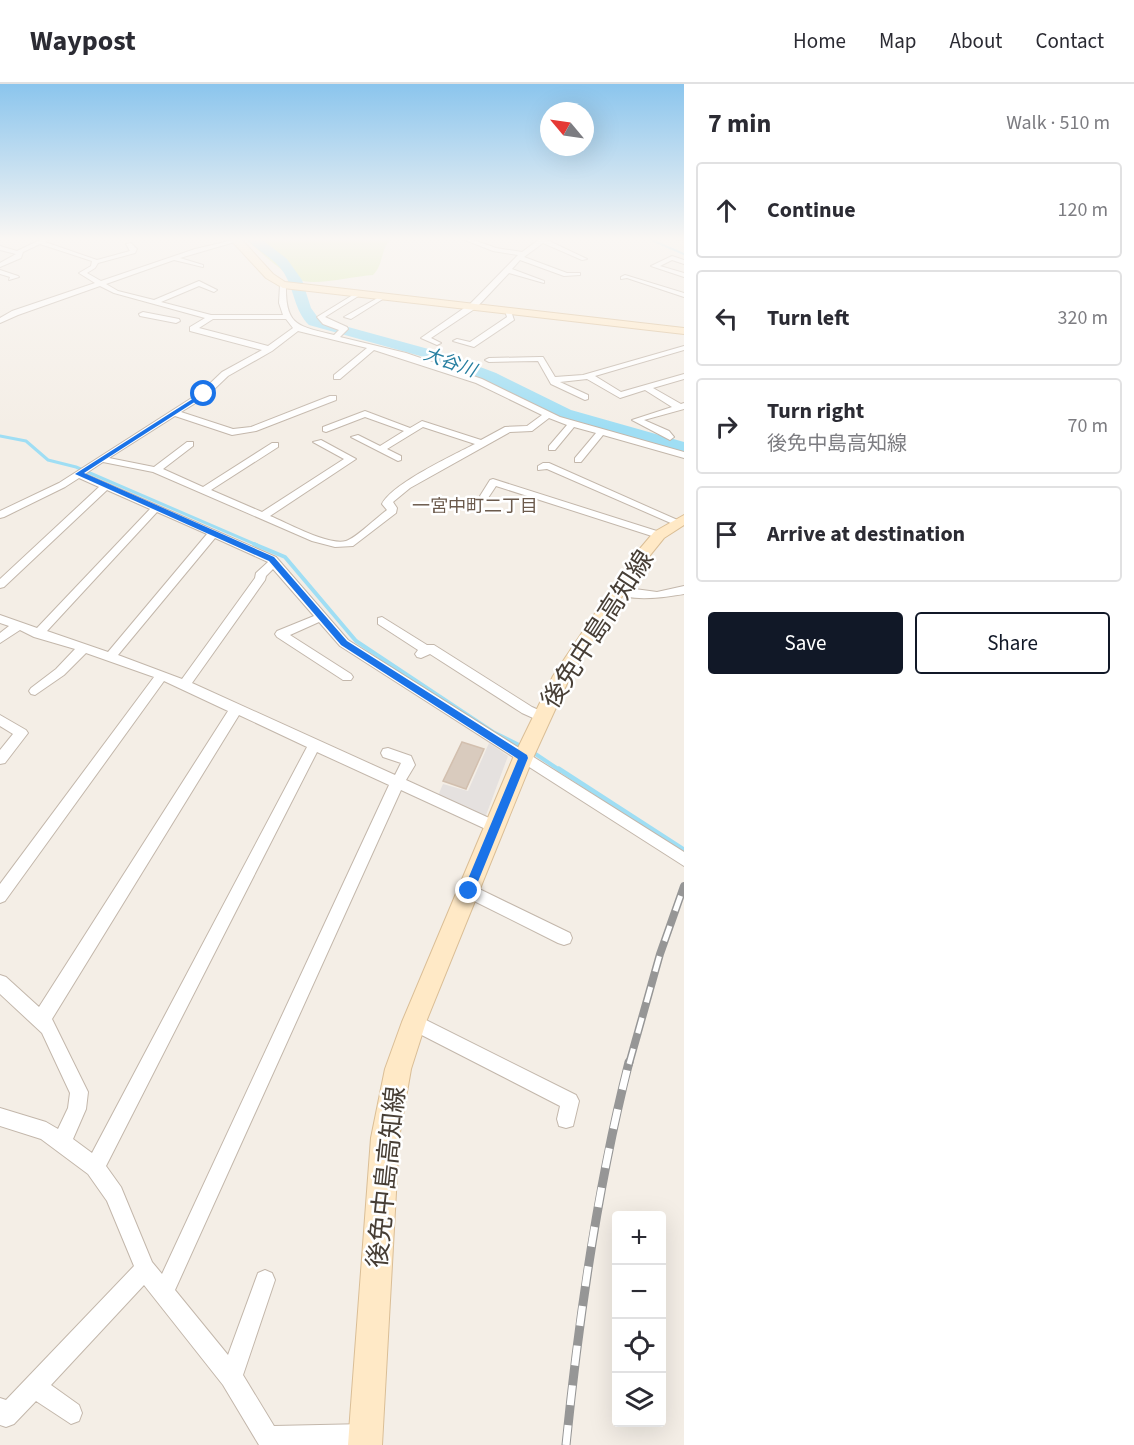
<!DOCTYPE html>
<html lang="en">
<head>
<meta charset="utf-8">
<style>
	:root { --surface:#fff; --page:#f7f7f7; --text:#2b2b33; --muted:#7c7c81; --line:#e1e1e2; --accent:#111827 }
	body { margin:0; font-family:"Source Sans 3","Noto Sans JP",sans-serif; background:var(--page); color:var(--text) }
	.controls { position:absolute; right:18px; bottom:18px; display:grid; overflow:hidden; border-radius:6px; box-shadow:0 6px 24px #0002 }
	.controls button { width:54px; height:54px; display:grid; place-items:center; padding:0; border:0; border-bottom:2px solid var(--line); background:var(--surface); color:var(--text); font:30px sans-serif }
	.compass { position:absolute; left:540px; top:18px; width:54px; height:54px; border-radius:50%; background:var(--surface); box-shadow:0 6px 24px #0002; rotate:299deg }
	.stop { position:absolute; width:18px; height:18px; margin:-14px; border:4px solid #1a73e8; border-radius:50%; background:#fff }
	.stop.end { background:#1a73e8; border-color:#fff; box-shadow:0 2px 6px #0008 }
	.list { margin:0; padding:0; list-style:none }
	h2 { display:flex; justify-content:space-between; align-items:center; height:78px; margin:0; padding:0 24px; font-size:26px }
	h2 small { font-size:20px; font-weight:400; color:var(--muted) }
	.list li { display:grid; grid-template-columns:39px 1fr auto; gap:18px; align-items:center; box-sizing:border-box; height:96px; margin:0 12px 12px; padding:0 12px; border:2px solid var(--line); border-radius:6px }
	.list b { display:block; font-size:22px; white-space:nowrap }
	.list p { margin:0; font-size:20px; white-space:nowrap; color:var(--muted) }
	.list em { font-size:20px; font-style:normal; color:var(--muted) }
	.actions { display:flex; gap:12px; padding:18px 24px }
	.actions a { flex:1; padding:14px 0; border:2px solid var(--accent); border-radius:6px; text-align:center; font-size:21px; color:var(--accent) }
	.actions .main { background:var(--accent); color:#fff }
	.icon { flex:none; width:33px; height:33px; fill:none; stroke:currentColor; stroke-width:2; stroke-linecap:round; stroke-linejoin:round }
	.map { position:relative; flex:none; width:684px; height:1361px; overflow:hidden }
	header { display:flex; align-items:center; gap:36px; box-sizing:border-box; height:84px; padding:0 30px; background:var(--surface); border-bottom:2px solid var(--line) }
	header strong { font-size:28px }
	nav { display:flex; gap:33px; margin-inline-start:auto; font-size:21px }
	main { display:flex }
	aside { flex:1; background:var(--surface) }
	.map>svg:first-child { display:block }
	.green { fill:#d8ebad }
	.parking { fill:#e5e1df }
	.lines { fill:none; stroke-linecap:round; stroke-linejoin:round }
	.stream-far3 { stroke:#9fdef4; stroke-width:2 }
	.stream-far2 { stroke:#9fdef4; stroke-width:3 }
	.stream-far1 { stroke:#9fdef4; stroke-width:4 }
	.stream { stroke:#9fdef4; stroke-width:5 }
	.river { fill:#9fdef4; fill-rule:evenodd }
	.building { fill:#d9cbbe; stroke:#d2bfae; stroke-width:1.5 }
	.street-casing { stroke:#c3b7ab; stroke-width:2 }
	.secondary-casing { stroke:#dabe96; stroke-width:2 }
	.street { fill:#fff; fill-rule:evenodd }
	.secondary { fill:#ffe9c6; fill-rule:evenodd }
	.rail-far1-casing { stroke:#969696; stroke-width:8 }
	.rail-casing { stroke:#969696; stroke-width:9 }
	.rail-far1 { stroke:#fff; stroke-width:5; stroke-dasharray:16; stroke-linecap:butt }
	.rail { stroke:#fff; stroke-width:7; stroke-dasharray:20; stroke-linecap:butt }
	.route { fill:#1a73e8 }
	.labels { text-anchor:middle; stroke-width:5; stroke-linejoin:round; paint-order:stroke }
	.far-water-label { font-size:18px; font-style:italic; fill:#257ea0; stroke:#fff }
	.far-neighbourhood-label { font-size:18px; fill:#6b5a4c; stroke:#fff }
	.near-street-label { font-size:26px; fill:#473e35; stroke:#fff }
</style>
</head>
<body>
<header>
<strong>Waypost</strong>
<nav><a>Home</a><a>Map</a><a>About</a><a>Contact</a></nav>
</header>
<main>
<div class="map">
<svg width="684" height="1361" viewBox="0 0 684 1361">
	<rect width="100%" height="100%" fill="#f4eee6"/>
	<!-- green -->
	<path class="green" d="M242,154H389L390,156C380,167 384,180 373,191C354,192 316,202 299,196C278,187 261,166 242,154Z"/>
	<!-- parking -->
	<path class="parking" d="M489,659L508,672L485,734L437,714L443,700L468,707Z"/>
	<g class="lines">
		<!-- stream-far3 -->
		<path class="stream-far3" d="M647,154L684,170"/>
		<!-- stream-far2 -->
		<path class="stream-far2" d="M0,352L26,357L48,376L76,383L257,461"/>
		<!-- stream-far1 -->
		<path class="stream-far1" d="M254,460L285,473L356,557L493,648L523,663
			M531,667L561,687"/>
		<!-- stream -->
		<path class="stream" d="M559,685L684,766"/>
		<!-- river -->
		<path class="river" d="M246,154H260L287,175L302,196L311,224L319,235L443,269L496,289L571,326L684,358V370L559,334L484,297L431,275L309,241C294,226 295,207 284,189C275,174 256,167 246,154Z"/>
	</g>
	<!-- building -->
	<path class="building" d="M462,658L484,665L466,705L443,697Z"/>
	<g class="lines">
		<!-- street casing -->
		<g class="street-casing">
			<path id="street" d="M44,154L49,155L45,158L97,176L130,167L126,160L131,159L137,165L135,169L98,179L95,184L87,189L101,197L195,165L238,155V157L180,174L203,181V183L174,176L106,200L118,207L154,216L199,197L217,206L214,208L199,202L161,218L211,231H283L279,219L280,201L283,199L286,201C285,243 299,242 334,251L339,246L323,240L317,233L356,209H360V211L325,233L347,243L348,245L340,253L406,269L482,295L560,333L684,368V374L603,351L581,378H575V374L596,349L574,343L555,366H549V362L567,341L549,334L532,347L510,348L410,404L393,418L397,424L396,429L353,462L335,463L312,457L153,388L103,378L85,390L276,473L348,556L684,768V782L340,562L319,538L290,551L351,590L353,593L351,596H343L277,553L275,550L277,547L314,532L273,485L266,492L265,496L192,599L395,691L401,679L383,673L381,669L383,665L388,664L411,672L415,681L406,696L500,739L502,743L500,747L495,749L490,747L401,706L175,1206L228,1271L258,1189L265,1186L272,1189L275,1196L243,1291L274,1342L366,1340L374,1343L377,1351L374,1359L369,1361H259L223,1301L144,1201L51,1301L79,1321L82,1329L79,1337L71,1340L36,1317L14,1340L6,1343L0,1341V1314L6,1316L134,1182L107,1117L88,1090L41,1055L0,1042V1024L46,1038L58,1045L68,1024L70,1009L42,949L0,910V891L6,893L39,923L228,627L164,597L5,817L0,819V800L154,593L86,569L64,591L35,611L31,610L29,607L31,604L56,585L75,565L34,553L20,546L0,559V549L9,542L0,539V531L37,544L150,425L107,406L4,503L0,504V495L99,403L79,394L65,403L4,433L0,434V427L59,399L201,308L222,288L262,266L190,247V243L205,234L114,209L100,202L18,231L0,239V234L12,227L95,199L79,189L91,182L92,177L40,160L23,168L21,174L0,183V179L16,170L0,166V162L17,167ZM213,235H286L293,244L268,262L199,244ZM298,247L367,264L334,291V295H340L374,266L476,299L542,331L527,342L505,343L481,356L422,337L410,344L365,327L323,343V347L326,348L365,333L404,347L380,362L358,351L351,353L398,377L401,376V372L387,365L423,343L475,360C453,371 392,400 382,420L387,426C377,433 356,454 346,457C328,462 288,439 270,432L356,375L321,356L313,358L344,375L262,428L211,406L278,363V359H272L203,403L163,385L193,362V358H187L154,383L109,374L175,332L232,351L256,347L336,316V312H330L251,343L233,345L181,328L207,312L228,292L272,267ZM157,428L207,450L108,568L47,547ZM215,454L268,478L256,489L255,494L182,595L118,571ZM239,631L307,663L92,1069L73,1055L86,1025L88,1008L52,935ZM317,668L389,701L162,1190L152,1178L121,1103L106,1082Z
				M460,154H468L496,164L522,168L541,154H548L547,156L587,175L582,176L543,159L524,173L567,189H580V191L564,192L520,176L512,185L544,197V199L509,189L476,224L431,254L441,259L437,261L421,254L470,220L518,171L493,167Z
				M678,154H684V156H678Z
				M672,172L684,176V180L672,176L660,182L684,189V193L651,182Z
				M0,186L18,192L19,193L9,196L10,193L0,190Z
				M625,191L684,209V213L627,194L621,195V193Z
				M381,212L386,213L351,235L344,233Z
				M504,224H510L514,236L474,263L453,257L457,255L470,258L507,233Z
				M143,228L179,235L180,237L176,239L140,232L139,230Z
				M684,262V266L595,292L621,308L684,290V295L653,304L681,320L684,319V325L644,336L669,347L674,353L670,356L632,336L672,323L645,306L620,314L587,295L560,298L588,311V315L585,316L551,300L538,277L489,278L485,276L489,274L540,273H543L555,293L583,291Z
				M543,379H549L682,438L681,440H673L547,385L538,386V382Z
				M493,395L663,449L664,451L659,454L655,453L496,402L488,414H482L480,412L490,396Z
				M684,502V510C667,513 628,519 614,507L620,503L657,508Z
				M382,533L427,561H434L532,623L547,630L548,633L547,636L542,638L522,629L430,570L421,574L417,573L415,570L418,566L378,540V534Z
				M0,631L26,646L28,649L5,679L0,680V666L13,650L0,642Z
				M469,800L570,849L572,854L570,859L564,861L558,859L464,812L461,807L464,802Z
				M414,930L576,1011L579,1017L573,1042L566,1044L559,1042L557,1035L560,1022L408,944L405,938L408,932Z"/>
		</g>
		<!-- secondary casing -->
		<g class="secondary-casing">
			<path id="secondary" d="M229,154H238L243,157L273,190L285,198L684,244V250L283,204L266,194Z
				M684,431V441L664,454L643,480L570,593L533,674L426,938L411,985L399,1054L382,1361H348L371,1054L385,985L402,938L513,674L553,592L632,474L654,448Z"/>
		</g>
		<!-- street -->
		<use href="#street" class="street"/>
		<!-- secondary -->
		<use href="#secondary" class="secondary"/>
		<!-- rail-far1 casing -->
		<g class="rail-far1-casing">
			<path id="rail-far1" d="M629,980L660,870L684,802"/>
		</g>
		<!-- rail casing -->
		<g class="rail-casing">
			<path id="rail" d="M566,1361C579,1232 597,1104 629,978"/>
		</g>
		<!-- rail-far1 -->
		<use href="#rail-far1" class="rail-far1"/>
		<!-- rail -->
		<use href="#rail" class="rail"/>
	</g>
	<!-- sky -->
	<linearGradient id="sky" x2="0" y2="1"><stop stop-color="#8bc5ed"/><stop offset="0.45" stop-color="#faf7f4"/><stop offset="1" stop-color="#faf7f4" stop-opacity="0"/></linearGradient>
	<rect width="684" height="344" fill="url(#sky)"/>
	<!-- route -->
	<path class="route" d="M202,309L207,310L84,389L274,473L347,557L527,671L528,674L473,810L469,812L463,807L518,675L341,561L269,477L75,390Z"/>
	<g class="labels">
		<!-- far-water labels -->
		<g class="far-water-label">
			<text transform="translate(450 278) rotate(20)" y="6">大谷川</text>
		</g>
		<!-- far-neighbourhood labels -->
		<g class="far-neighbourhood-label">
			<text x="475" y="428">一宮中町二丁目</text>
		</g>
		<!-- near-street labels -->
		<g class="near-street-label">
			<text transform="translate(597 545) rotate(-57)" y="9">後免中島高知線</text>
			<text transform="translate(386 1093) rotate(-84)" y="9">後免中島高知線</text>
		</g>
	</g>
</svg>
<div class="controls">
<button>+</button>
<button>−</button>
<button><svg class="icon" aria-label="locate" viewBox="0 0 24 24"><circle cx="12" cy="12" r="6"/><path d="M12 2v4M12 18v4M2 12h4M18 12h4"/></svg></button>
<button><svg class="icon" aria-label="layers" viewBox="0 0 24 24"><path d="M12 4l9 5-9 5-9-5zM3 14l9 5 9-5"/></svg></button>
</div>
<svg class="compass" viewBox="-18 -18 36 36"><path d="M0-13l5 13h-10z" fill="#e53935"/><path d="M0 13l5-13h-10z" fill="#7c7c81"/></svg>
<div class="stop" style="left:204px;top:310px"></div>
<div class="stop end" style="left:469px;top:807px"></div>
</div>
<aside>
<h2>7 min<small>Walk · 510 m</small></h2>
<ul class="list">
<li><svg class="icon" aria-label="ahead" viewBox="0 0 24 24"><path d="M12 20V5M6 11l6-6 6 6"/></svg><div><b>Continue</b></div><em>120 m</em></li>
<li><svg class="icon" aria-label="left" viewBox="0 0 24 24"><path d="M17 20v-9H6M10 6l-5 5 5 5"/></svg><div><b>Turn left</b></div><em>320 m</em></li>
<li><svg class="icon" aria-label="right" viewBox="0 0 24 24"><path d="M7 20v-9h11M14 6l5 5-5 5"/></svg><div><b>Turn right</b><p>後免中島高知線</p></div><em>70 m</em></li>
<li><svg class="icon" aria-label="arrive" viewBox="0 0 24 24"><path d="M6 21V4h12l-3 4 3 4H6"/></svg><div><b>Arrive at destination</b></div></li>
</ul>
<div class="actions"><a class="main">Save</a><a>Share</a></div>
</aside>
</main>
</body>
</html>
